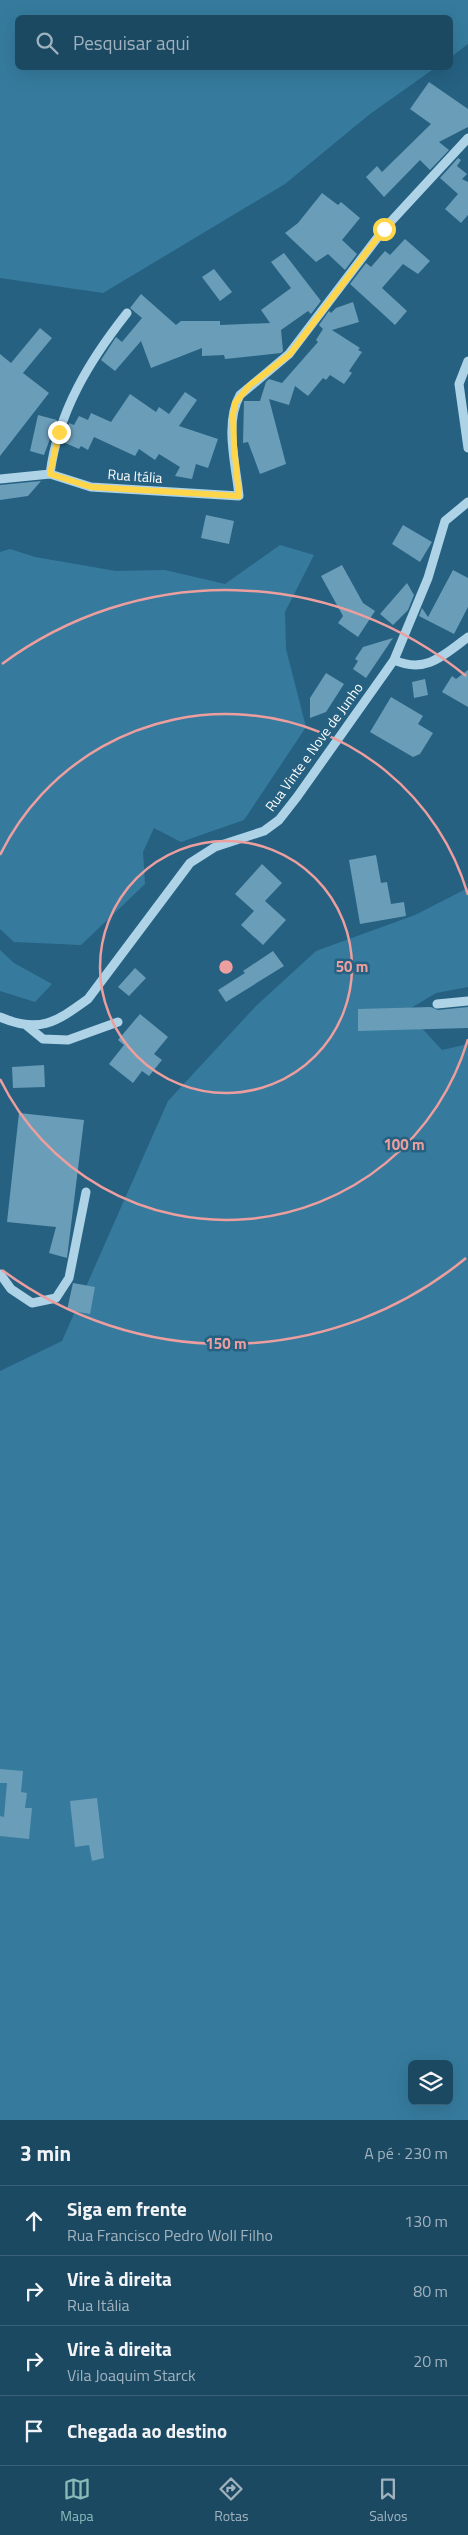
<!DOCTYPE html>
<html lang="pt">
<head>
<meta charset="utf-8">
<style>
	:root { --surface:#1c4962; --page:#29536b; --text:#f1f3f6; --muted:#a0b2be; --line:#3a6177; --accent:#8bbbb9 }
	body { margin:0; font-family:"Titillium Web",sans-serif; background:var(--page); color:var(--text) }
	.controls { position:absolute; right:15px; bottom:15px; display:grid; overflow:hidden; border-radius:8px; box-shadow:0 5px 20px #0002 }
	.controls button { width:45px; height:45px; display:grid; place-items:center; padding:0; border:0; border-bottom:1px solid var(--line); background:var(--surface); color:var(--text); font:25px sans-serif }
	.stop { position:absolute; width:15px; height:15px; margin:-11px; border:4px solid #ffd54a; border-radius:50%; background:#fff }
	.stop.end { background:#ffd54a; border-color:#fff; box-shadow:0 1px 5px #0008 }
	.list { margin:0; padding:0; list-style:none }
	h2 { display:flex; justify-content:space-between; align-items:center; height:65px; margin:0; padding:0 20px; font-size:21px }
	h2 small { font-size:16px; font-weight:400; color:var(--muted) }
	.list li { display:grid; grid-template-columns:32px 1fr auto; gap:15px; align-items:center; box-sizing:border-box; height:70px; padding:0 20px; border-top:1px solid var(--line) }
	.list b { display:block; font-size:19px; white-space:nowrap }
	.list p { margin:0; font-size:16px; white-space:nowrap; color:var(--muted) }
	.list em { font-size:16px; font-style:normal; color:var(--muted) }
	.icon { flex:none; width:28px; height:28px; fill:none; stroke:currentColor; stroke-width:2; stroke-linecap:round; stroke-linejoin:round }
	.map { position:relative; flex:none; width:468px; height:2120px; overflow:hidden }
	.search { position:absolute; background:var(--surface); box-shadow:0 5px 20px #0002; left:15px; right:15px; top:15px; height:55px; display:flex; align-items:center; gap:12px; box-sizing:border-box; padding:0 18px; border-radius:8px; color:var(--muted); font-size:19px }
	.sheet { height:345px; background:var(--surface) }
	nav { display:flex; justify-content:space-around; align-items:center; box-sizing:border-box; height:70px; border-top:1px solid var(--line); background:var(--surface); font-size:14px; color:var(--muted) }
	nav a { display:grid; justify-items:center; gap:2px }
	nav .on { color:var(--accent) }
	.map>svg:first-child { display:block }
	.green { fill:#367b9d; fill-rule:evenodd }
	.building { fill:#6a9db8 }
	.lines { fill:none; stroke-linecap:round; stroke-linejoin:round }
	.minor { stroke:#aed3e7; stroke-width:9 }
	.route { stroke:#ffd54a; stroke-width:6 }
	.ring { fill:none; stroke:#ed9e9e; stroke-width:2.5 }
	.labels { text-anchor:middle; stroke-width:5; stroke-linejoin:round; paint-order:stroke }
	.street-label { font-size:14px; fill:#fff; stroke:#266182 }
	.centre { fill:#ed9e9e; stroke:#266182; stroke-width:2.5 }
	.ring-label { font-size:15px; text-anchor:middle; font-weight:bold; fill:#ed9e9e; stroke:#266182; stroke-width:5; stroke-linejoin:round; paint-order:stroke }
</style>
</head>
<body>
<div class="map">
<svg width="468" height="2120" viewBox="0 0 468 2120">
	<rect width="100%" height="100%" fill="#266182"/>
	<!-- green -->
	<path class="green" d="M0,0H468V44L451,57L450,18H18V68H435L370,114L285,184L103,293L0,278Z
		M280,545L314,555L285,612L286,649L306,727L244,820L181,842L154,828L143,852L145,884L81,945L14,942L0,929V552L10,549L35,557L116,571L165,570L225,584Z
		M468,888V987L436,993L406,1011L442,1050L468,1044V2120H0V1371L62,1341L168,1101L256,1006L316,951L415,915ZM412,2064H449V2101H412Z
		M0,950L14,963L52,984L35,1002L0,991Z"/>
	<!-- building -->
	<path class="building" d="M429,82L468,109V127L439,142L449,150L430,170L420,160L384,197L366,177L377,166L382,172L431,124L410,109Z
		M458,158L461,160L457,166L467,174L462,179L468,182V215L461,223L445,209L458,194L440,178Z
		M322,193L338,205L341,202L360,218L342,240L357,254L345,270L328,254L316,262L285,233L298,223Z
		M405,239L430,261L418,274L403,264L382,288L407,311L395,325L350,284L366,263L371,267L385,251L390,255Z
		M284,253L321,301L311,314L308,311L281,330L283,351L281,353L225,359L224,355L202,356V348L151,368L141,341L115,371L101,360L116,337L122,342L142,318L130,308L141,294L176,325L181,321H220V325L270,323L261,310L291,288L271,262Z
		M214,269L232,292L220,301L202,277Z
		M353,302L359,322L332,330L360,348L358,350L362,352L349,371L352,373L344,384L330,375L326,380L323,378L308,396L295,386L289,405L269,399L286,464L260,474L248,442L243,443L244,401H260L266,382L269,379L282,383L318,342L316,340L323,329L319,325L329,311L331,313L336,308Z
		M40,328L52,338L23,373L49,393L0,456V354L11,363Z
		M185,392L197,400L179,426L218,439L208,468L196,464L192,479L175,476L180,467L159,454L155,460L139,449L135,456L94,437L88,450L81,446L79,449L63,442L69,423L74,425L79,416L88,420L91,413L111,422L130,394L156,412L159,407L169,414Z
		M38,415L57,420L44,455L30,451Z
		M41,481L28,496L0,500V485Z
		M206,515L234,521L229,544L201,538Z
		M403,525L432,542L420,562L392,544Z
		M342,565L363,603L375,611L358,637L338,623L343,616L321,576Z
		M453,570L468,578V607L454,634L419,616L422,608L428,617Z
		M407,583L414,595L408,610L393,625L380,614Z
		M393,638L366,678L353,669L358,661L355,659L363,647Z
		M468,670V707L442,692L452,676L456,679Z
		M326,673L344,684L326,712L310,718V698Z
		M425,679L428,695L414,698L412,682Z
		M391,697L423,716L418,724L433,733L420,754L413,757L370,732Z
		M376,855L381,883L387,882L391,904L404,902L406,916L360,924L349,860Z
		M262,864L282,883L265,901L286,920L263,945L241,925L254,911L235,894Z
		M273,951L284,966L226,1002L218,990L245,973L243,971Z
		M135,968L146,978L129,996L118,987Z
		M431,1007L438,1010L468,1007V1028L358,1031V1009Z
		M140,1014L168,1037L154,1054L162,1060L149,1076L142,1071L133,1083L109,1064L124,1045L118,1040Z
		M44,1065L45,1087L13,1088L12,1067Z
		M19,1113L84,1120L67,1258L49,1253L56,1227L7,1222Z
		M73,1283L95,1287L90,1314L67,1310Z
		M0,1769L23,1771L21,1792L27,1793L25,1808H32L29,1839L0,1836V1816L4,1817L7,1783H0Z
		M97,1798L104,1858L92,1861L89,1845L75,1847L70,1801Z"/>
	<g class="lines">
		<!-- minor -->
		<path class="minor" d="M468,361L459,384L468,448
			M50,474C58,412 89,361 127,313
			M0,479L50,474L91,487L239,496C236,465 224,423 240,395L289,354L384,229L468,138
			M394,660C425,674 443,656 468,637
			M437,1004L468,1001
			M0,1017C40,1034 56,1022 88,999L190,863L215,847L264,831L279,820L297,797L394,660L428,578L445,521L468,502
			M26,1025L43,1039L68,1040L118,1022
			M0,1274L11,1289L32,1303L56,1298L69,1278L86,1192"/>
	</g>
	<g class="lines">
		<!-- route -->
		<path class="route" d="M59,432L50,474L91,487L239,496L234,446L233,415L235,403L249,386L290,354L384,229"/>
	</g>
	<!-- distance rings -->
	<g class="ring">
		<circle cx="226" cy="967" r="126"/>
		<path d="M468 1039A252 252 0 0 1 0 1079M0 855A252 252 0 0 1 468 895"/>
		<path d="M466 1258A377 377 0 0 1 2 1270M2 664A377 377 0 0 1 466 676"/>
	</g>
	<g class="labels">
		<!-- street labels -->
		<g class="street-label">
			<text transform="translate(135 476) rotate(4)" y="5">Rua Itália</text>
			<text transform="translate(314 747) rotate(-54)" y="5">Rua Vinte e Nove de Junho</text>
		</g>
	</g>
	<circle cx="226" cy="967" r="8" class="centre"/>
	<g class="ring-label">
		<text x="352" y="972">50 m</text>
		<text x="404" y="1150">100 m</text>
		<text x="226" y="1349">150 m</text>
	</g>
</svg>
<div class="controls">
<button><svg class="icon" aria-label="layers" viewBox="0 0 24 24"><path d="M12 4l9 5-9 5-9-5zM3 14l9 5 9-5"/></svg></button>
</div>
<div class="stop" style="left:384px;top:229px"></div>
<div class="stop end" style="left:59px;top:432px"></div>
<div class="search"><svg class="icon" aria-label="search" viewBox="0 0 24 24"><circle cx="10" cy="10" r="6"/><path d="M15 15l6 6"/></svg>Pesquisar aqui</div>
</div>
<section class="sheet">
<h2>3 min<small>A pé · 230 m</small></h2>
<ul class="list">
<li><svg class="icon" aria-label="ahead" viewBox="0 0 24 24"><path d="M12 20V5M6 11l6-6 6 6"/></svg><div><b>Siga em frente</b><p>Rua Francisco Pedro Woll Filho</p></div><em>130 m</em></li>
<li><svg class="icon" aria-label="right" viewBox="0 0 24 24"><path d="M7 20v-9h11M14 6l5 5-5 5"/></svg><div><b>Vire à direita</b><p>Rua Itália</p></div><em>80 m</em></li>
<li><svg class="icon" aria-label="right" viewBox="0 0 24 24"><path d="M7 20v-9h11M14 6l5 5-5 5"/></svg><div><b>Vire à direita</b><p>Vila Joaquim Starck</p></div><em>20 m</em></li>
<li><svg class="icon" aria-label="arrive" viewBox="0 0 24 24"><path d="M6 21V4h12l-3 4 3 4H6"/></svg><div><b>Chegada ao destino</b></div></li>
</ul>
</section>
<nav>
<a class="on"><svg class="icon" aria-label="map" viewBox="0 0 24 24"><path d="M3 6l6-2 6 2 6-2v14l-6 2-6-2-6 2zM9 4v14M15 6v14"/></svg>Mapa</a>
<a><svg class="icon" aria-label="directions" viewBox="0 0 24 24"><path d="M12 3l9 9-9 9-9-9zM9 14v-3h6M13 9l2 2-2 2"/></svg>Rotas</a>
<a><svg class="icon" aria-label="saved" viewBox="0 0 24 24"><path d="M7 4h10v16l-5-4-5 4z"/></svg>Salvos</a>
</nav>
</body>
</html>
